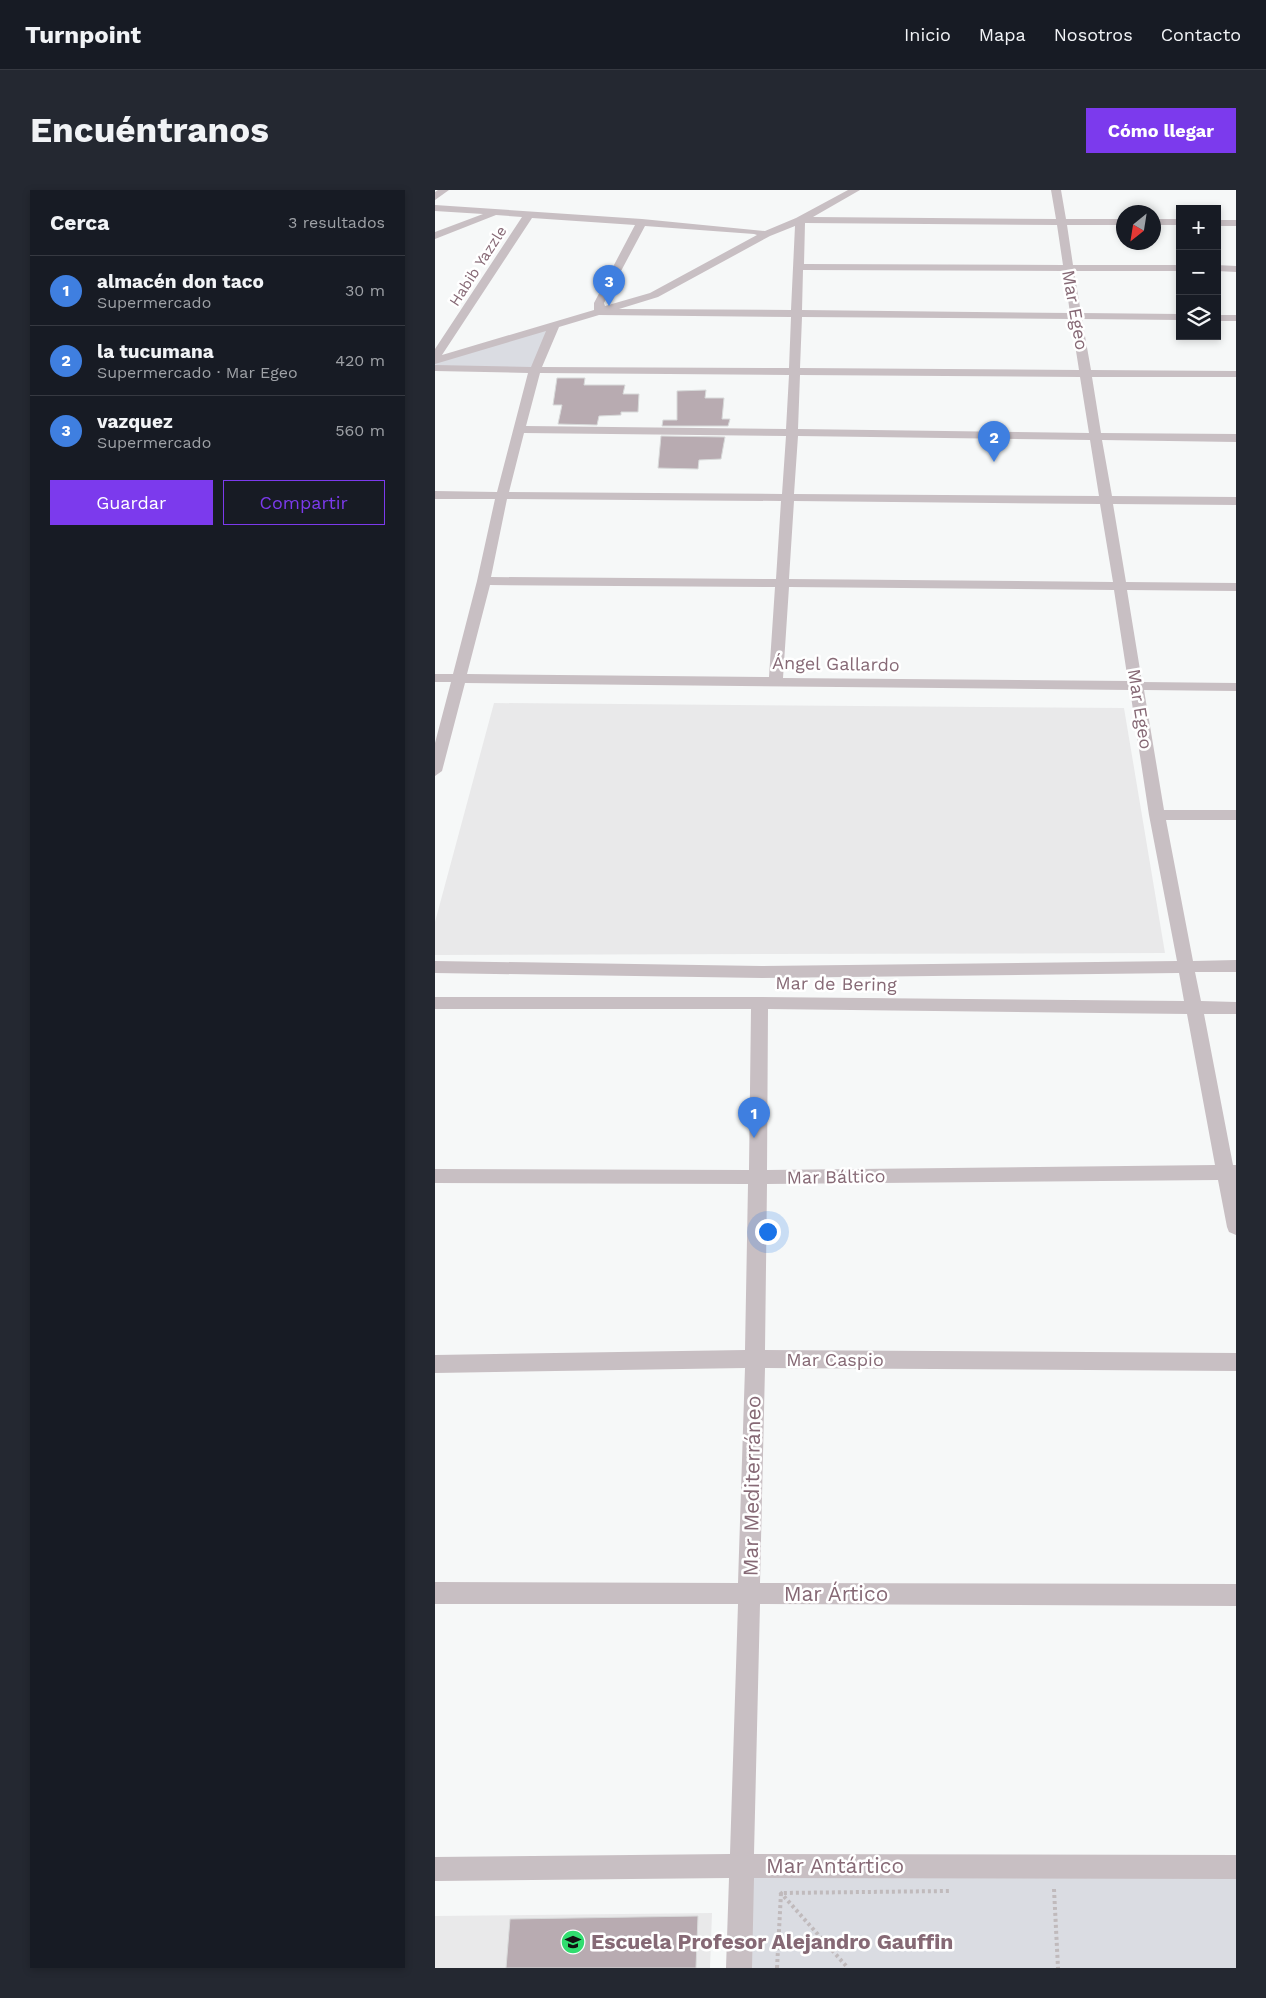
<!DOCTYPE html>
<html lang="es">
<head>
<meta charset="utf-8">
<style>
	:root { --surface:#171b24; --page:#242831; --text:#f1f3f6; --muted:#9ea1a6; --line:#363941; --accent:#7c3aed }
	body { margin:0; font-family:"Work Sans",sans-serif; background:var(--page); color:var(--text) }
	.controls { position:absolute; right:15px; top:15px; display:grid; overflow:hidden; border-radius:0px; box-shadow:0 2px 8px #0003 }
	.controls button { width:45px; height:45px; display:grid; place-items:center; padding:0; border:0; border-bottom:1px solid var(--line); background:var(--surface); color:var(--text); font:25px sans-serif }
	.compass { position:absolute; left:681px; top:15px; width:45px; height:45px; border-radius:50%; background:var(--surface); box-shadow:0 2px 8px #0003; rotate:210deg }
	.you { position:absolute; left:332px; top:1041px; width:18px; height:18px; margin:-12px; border:4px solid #fff; border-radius:50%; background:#1a73e8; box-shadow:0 0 0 8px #1a73e833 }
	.badge { display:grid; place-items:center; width:32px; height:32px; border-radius:50%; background:var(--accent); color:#fff; font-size:16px; font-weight:700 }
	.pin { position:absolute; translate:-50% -41px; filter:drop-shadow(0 1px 2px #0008) }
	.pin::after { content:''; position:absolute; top:26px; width:18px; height:15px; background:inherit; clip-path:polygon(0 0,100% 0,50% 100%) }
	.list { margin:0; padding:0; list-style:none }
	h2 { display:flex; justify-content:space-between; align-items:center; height:65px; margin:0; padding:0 20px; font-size:21px }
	h2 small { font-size:16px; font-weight:400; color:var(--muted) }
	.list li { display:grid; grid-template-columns:32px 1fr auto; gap:15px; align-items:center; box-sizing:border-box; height:70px; padding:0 20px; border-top:1px solid var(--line) }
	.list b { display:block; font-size:19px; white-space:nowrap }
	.list p { margin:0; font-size:16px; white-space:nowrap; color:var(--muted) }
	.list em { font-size:16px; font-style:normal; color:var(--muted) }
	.actions { display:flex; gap:10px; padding:15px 20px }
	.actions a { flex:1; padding:11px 0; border:1px solid var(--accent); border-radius:0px; text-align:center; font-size:18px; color:var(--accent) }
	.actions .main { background:var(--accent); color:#fff }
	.icon { flex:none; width:28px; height:28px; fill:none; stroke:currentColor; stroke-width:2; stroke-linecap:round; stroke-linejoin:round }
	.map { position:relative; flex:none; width:801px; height:1778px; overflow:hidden; border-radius:0px }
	header { display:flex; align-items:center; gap:30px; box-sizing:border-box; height:70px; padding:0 25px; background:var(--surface); border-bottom:1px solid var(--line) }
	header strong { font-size:24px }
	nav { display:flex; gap:28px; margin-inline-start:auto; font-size:18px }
	.intro { display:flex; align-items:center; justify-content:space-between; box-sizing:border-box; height:120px; padding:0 30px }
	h1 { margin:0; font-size:35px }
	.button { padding:12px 22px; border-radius:0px; background:var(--accent); color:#fff; font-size:18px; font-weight:700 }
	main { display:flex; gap:30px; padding:0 30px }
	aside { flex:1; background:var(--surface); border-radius:0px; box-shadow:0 2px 8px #0003 }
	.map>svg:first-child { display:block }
	.built { fill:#e9e9ea }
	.green { fill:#dadce2 }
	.building { fill:#b8abb1; stroke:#d8dada }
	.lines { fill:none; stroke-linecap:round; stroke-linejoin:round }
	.path { stroke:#c0babc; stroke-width:4; stroke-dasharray:3 3; stroke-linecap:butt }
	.street { fill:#c8bfc3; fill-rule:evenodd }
	.labels { text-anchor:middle; stroke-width:5; stroke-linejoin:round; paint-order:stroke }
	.far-street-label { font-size:15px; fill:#866975; stroke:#fff }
	.street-label { font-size:18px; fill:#866975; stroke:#fff }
	.near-street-label { font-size:21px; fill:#866975; stroke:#fff }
	.near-poi-label { font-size:21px; font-weight:bold; fill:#866975; stroke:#fff; text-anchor:start }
</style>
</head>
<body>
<header>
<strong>Turnpoint</strong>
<nav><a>Inicio</a><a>Mapa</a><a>Nosotros</a><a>Contacto</a></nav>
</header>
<div class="intro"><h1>Encuéntranos</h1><a class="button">Cómo llegar</a></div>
<main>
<aside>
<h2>Cerca<small>3 resultados</small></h2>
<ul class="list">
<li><span class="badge" style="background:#3f7fe0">1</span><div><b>almacén don taco</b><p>Supermercado</p></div><em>30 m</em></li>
<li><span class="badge" style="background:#3f7fe0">2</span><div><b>la tucumana</b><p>Supermercado · Mar Egeo</p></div><em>420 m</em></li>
<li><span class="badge" style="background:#3f7fe0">3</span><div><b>vazquez</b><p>Supermercado</p></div><em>560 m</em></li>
</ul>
<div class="actions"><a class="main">Guardar</a><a>Compartir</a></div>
</aside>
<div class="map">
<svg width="801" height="1778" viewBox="0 0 801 1778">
	<rect width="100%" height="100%" fill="#f6f8f8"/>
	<!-- built -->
	<path class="built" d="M59,513L689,518L730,763L0,765V732Z
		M277,1723L275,1778H0V1726Z"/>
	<!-- green -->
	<path class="green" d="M117,137L99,179L0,177V171Z
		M308,1676L801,1677V1778H304Z"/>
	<!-- building -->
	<path class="building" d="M122,188H150L149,195H190L188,204H204L203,222H186V225L164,226L162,235L123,234L127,215H118Z
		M271,200L270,208H289L287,229H295L293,236H227L228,230H242V201Z
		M226,246L290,247L286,269L264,270L263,279L223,278Z
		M263,1726L261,1778H71L75,1729Z"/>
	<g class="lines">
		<!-- path -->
		<path class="path" d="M619,1699L623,1778
			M345,1702L413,1778
			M342,1778L346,1703L515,1701"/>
		<!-- street -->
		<path class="street" d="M3,0H14L0,10V2Z
			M413,0H425L378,27L621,29L616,0H626L631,29H688V35H632L638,75H745V81H639L646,123L745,124V130L647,129L656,180L801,181V187H657L666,243L801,244V252L667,250L677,306L801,307V315L678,314L691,392L801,393V401L692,400L707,492L801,493V501L709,500L729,620H801V630H731L758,771L801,770V782H760L766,811L801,812V824H769L798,975H801V1045L794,1042L792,1037L783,990L332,994L330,1160L801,1163V1181L330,1178L325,1393L801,1394V1416L325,1414L319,1664L801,1665V1689L319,1688L317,1778H291L294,1688L0,1691V1667L295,1664L303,1414H0V1392L303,1393L310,1178L0,1183V1165L310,1160L313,994L0,993V979L314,980L316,819H0V807H325L749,811L744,783L327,788L0,783V771L327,776L742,771L714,625L695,500L30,493L7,581L0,586V553L16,492H0V484H18L42,391L60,309H0V301L62,302L93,183L0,181V175L96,177L111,141L0,174V159L87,27L61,25L0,49V42L48,24L0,21V15L207,29L330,41L361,28ZM97,28L200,35L159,113V120L7,165ZM370,33L622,35L628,75L369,74ZM210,36L319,44L322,45L215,103L170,116L169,113ZM360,36L356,120L184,119L223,107L335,46ZM368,80L629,81L635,123L367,120ZM164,125L356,127L354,178L107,177L124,137ZM367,127L636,129L644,180L365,178ZM105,183L354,185L351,239L91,236ZM365,185L645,187L654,243L363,239ZM89,243L351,246L347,304L74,302ZM363,246L655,250L664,306L359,304ZM72,309L346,311L341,389L56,387ZM359,311L665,314L678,392L354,389ZM55,395L340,397L334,487L32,484ZM354,397L679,400L693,491L348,488ZM333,819L752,824L780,975L332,980Z
			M718,29H745V35H718Z
			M782,30H801V36H782Z
			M782,75L801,76V82L782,81Z
			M782,125H801V131H782Z"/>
	</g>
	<!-- icons -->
	<defs>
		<g id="school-disc" transform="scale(1.25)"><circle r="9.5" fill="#31dd6f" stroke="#fff"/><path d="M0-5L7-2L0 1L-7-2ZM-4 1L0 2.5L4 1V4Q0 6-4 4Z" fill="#111"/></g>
	</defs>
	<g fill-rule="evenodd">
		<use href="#school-disc" x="138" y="1752"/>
	</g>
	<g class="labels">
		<!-- far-street labels -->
		<g class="far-street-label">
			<text transform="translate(43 76) rotate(-57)" y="5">Habib Yazzle</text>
		</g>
		<!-- street labels -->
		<g class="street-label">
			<text transform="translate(640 120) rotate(80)" y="6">Mar Egeo</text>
			<text transform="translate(401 474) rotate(1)" y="6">Ángel Gallardo</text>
			<text transform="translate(705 519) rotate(81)" y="6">Mar Egeo</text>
			<text transform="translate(401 794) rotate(1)" y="6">Mar de Bering</text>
			<text transform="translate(401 987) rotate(-1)" y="6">Mar Báltico</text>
			<text x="400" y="1176">Mar Caspio</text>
		</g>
		<!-- near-street labels -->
		<g class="near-street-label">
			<text transform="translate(317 1296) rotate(-89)" y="7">Mar Mediterráneo</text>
			<text x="401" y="1411">Mar Ártico</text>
			<text x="400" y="1683">Mar Antártico</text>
		</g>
		<!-- near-poi labels -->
		<g class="near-poi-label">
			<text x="156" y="1759">Escuela Profesor Alejandro Gauffin</text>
		</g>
	</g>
</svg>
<div class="controls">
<button>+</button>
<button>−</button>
<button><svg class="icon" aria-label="layers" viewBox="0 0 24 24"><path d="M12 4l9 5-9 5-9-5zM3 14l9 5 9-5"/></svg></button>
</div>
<svg class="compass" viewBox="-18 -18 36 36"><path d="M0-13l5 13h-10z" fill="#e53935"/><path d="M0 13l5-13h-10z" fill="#9ea1a6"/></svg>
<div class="you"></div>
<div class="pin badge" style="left:319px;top:948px;background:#3f7fe0">1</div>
<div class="pin badge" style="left:559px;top:272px;background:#3f7fe0">2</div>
<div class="pin badge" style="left:174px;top:116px;background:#3f7fe0">3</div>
</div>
</main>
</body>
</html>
